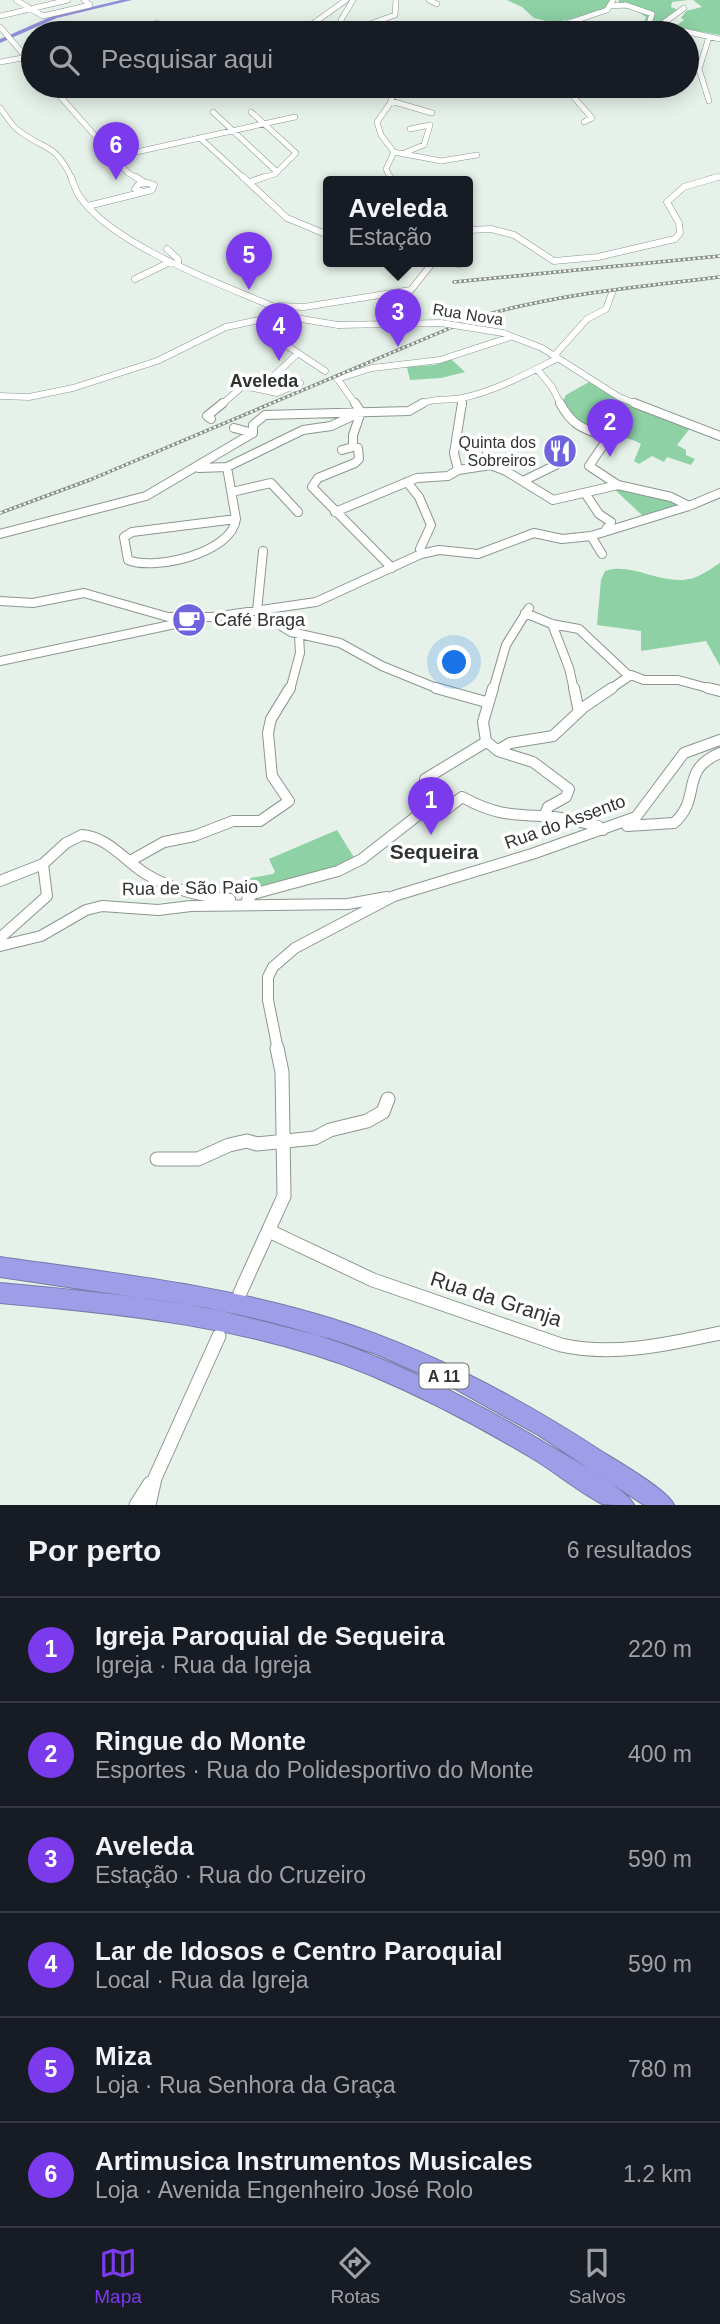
<!DOCTYPE html>
<html lang="pt">
<head>
<meta charset="utf-8">
<style>
	:root { --surface:#171b24; --page:#20242c; --text:#f1f3f6; --muted:#9ea1a6; --line:#363941; --accent:#7c3aed }
	body { margin:0; font-family:Helvetica,sans-serif; background:var(--page); color:var(--text) }
	.you { position:absolute; left:455px; top:663px; width:24px; height:24px; margin:-18px; border:5px solid #fff; border-radius:50%; background:#1a73e8; box-shadow:0 0 0 10px #1a73e833 }
	.badge { display:grid; place-items:center; width:46px; height:46px; border-radius:50%; background:var(--accent); color:#fff; font-size:23px; font-weight:700 }
	.pin { position:absolute; translate:-50% -58px; filter:drop-shadow(0 2px 4px #0008) }
	.pin::after { content:''; position:absolute; top:37px; width:24px; height:21px; background:inherit; clip-path:polygon(0 0,100% 0,50% 100%) }
	.popup { position:absolute; left:323px; top:176px; width:150px; height:91px; box-sizing:border-box; display:grid; place-content:center; border-radius:7px; background:var(--surface); filter:drop-shadow(0 2px 5px #0005); font-size:23px; white-space:nowrap; color:var(--muted) }
	.popup b { font-size:26px; color:var(--text) }
	.popup::after { content:''; position:absolute; left:50%; top:100%; margin-left:-14px; border:14px solid transparent; border-top-color:var(--surface) }
	.list { margin:0; padding:0; list-style:none }
	h2 { display:flex; justify-content:space-between; align-items:center; height:91px; margin:0; padding:0 28px; font-size:30px }
	h2 small { font-size:23px; font-weight:400; color:var(--muted) }
	.list li { display:grid; grid-template-columns:46px 1fr auto; gap:21px; align-items:center; box-sizing:border-box; height:105px; padding:0 28px; border-top:2px solid var(--line) }
	.list b { display:block; font-size:26px; white-space:nowrap }
	.list p { margin:0; font-size:23px; white-space:nowrap; color:var(--muted) }
	.list em { font-size:23px; font-style:normal; color:var(--muted) }
	.icon { flex:none; width:38px; height:38px; fill:none; stroke:currentColor; stroke-width:2; stroke-linecap:round; stroke-linejoin:round }
	.map { position:relative; flex:none; width:720px; height:1505px; overflow:hidden }
	.search { position:absolute; background:var(--surface); box-shadow:0 4px 18px #0003; left:21px; right:21px; top:21px; height:77px; display:flex; align-items:center; gap:18px; box-sizing:border-box; padding:0 24px; border-radius:38px; color:var(--muted); font-size:26px }
	.sheet { height:721px; background:var(--surface) }
	nav { display:flex; justify-content:space-around; align-items:center; box-sizing:border-box; height:98px; border-top:2px solid var(--line); background:var(--surface); font-size:19px; color:var(--muted) }
	nav a { display:grid; justify-items:center; gap:4px }
	nav .on { color:var(--accent) }
	.map>svg:first-child { display:block }
	.green { fill:#8dd1a5 }
	.lines { fill:none; stroke-linecap:round; stroke-linejoin:round }
	.river { fill:#908eda; fill-rule:evenodd }
	.minor-far4-casing { stroke:#8b978e; stroke-width:6 }
	.minor-far3-casing { stroke:#8b978e; stroke-width:7 }
	.minor-far2-casing { stroke:#8b978e; stroke-width:10 }
	.minor-far1-casing { stroke:#8b978e; stroke-width:12 }
	.minor-casing { stroke:#8b978e; stroke-width:15 }
	.highway-casing { stroke:#7879a8; stroke-width:2 }
	.minor-far4 { stroke:#fff; stroke-width:5 }
	.minor-far3 { stroke:#fff; stroke-width:6 }
	.minor-far2 { stroke:#fff; stroke-width:8 }
	.minor-far1 { stroke:#fff; stroke-width:10 }
	.minor { stroke:#fff; stroke-width:13 }
	.highway { fill:#9e9de8; fill-rule:evenodd }
	.rail-casing { stroke:#88908a; stroke-width:3.5 }
	.rail { stroke:#fff; stroke-width:2; stroke-dasharray:2.5; stroke-linecap:butt }
	.minor-bridge-casing { stroke:#8b978e; stroke-width:7; stroke-linecap:butt }
	.minor-bridge { stroke:#fff; stroke-width:6 }
	.labels { text-anchor:middle; stroke-width:7; stroke-linejoin:round; paint-order:stroke }
	.far-street-label { font-size:16px; fill:#303531; stroke:#fff }
	.far-poi-label { font-size:16px; fill:#303531; stroke:#fff; text-anchor:end }
	.shield { fill:#fff; stroke:#6e726f; stroke-width:2 }
	.shield-label { font-size:16px; font-weight:bold; fill:#303531 }
	.far-quarter-label { font-size:18px; font-weight:bold; fill:#303531; stroke:#fff }
	.poi-label { font-size:18px; fill:#303531; stroke:#fff; text-anchor:start }
	.street-label { font-size:18px; fill:#303531; stroke:#fff }
	.quarter-label { font-size:21px; font-weight:bold; fill:#303531; stroke:#fff }
	.near-street-label { font-size:21px; fill:#303531; stroke:#fff }
</style>
</head>
<body>
<div class="map">
<svg width="720" height="1505" viewBox="0 0 720 1505">
	<rect width="100%" height="100%" fill="#e6f2e9"/>
	<!-- green -->
	<path class="green" d="M507,0H611L603,11L554,23L534,18L522,7Z
		M619,0H688L672,2L671,7L678,10L649,30L642,28L646,17L634,9L618,8Z
		M693,0H720V35L674,27L684,20L681,18L686,11L702,7Z
		M451,359L465,372L441,378L410,380L407,367L435,365Z
		M589,382L616,397L691,427L677,445L686,450V455L695,459L691,465L667,457L664,462L652,456L639,464L634,461L641,444C630,437 620,438 608,436C588,432 572,419 562,403L566,395Z
		M613,488L669,499L677,506L644,517Z
		M720,563V666L706,641L641,651V631L597,625L601,580L605,571C634,561 665,589 696,577C704,574 713,567 720,563Z
		M337,830L355,859L281,887L246,893L245,879L273,874L275,872L269,859Z"/>
	<g class="lines">
		<!-- river -->
		<path class="river" d="M121,0H132L57,18L0,43V39L53,16Z"/>
		<!-- minor-far4 casing -->
		<g class="minor-far4-casing">
			<path id="minor-far4" d="M16,0L43,16L90,5L84,0
				M429,0L437,4
				M610,6L626,5L652,14L646,33
				M0,16L68,0
				M212,25L216,28L231,26L241,32
				M661,26L720,39
				M0,27L25,56
				M658,27L684,8
				M343,28L341,20L353,0
				M542,32L607,10L613,0
				M144,33L157,23
				M234,33L307,28L346,0
				M344,33L343,28L364,26L395,15L396,0
				M709,37L699,69L709,101
				M23,59L33,71
				M0,62L33,56
				M51,86L128,173L138,179
				M386,86L392,95L391,102L377,122L381,135L394,152
				M564,86L592,118L584,122
				M359,88L379,86
				M387,88L430,86
				M391,101L432,113
				M0,108C6,115 11,125 18,130C46,152 54,141 72,179
				M213,112L277,172
				M251,112L296,153L275,174L259,179
				M200,138L245,179
				M394,152L441,161L477,155
				M404,153L424,145L430,125L410,129
				M109,158L295,117
				M391,179L386,169L394,152
				M708,179L720,177"/>
		</g>
		<!-- minor-far3 casing -->
		<g class="minor-far3-casing">
			<path id="minor-far3" d="M71,177C74,184 76,192 80,197C113,245 218,283 272,306
				M136,177L145,183
				M243,177L287,218L328,235
				M390,177L392,181
				M250,182L264,177
				M148,183L154,185L152,190L144,192L135,189L139,184Z
				M88,206L144,192
				M468,230L491,229L514,235L554,261L598,257L675,239L680,233L679,223L667,202L684,187L718,177
				M167,249L178,259V265
				M429,261L459,264
				M135,279L170,262
				M279,306L304,307L411,290L434,261
				M283,316L338,325
				M270,318L276,323L286,345L325,371
				M503,333L542,348L619,397L639,405
				M554,356L587,319L606,309L612,293
				M537,369L552,387L561,405
				M337,379L372,368L440,360L510,337
				M339,381L356,405
				M0,396L29,397L73,388L157,361L226,327L268,318
				M462,398L463,405
				M221,405L243,386L277,393L300,383L275,375L297,354
				M420,405C433,397 448,401 462,398C496,391 528,373 558,358"/>
		</g>
		<!-- minor-far2 casing -->
		<g class="minor-far2-casing">
			<path id="minor-far2" d="M355,403L361,412
				M560,403C574,429 586,429 612,439L604,444L589,466L618,485
				M634,403L720,436
				M211,419L207,416L223,403
				M234,428L253,433
				M358,448L359,459L355,463L318,478L312,487L392,568
				M342,450L353,447V435L361,412
				M485,464L488,448
				M227,467L236,519
				M199,468L227,467L303,430L331,426L357,414
				M458,470L491,465L506,471L553,500L618,485L671,497L689,506
				M458,470L454,453L462,403
				M523,481L568,459
				M407,482L419,497L431,525L420,549L421,554
				M232,492L271,483L298,512
				M585,493L599,514L611,522L605,531
				M335,512L417,478L448,476L458,470
				M236,519C232,553 155,571 128,560L124,537L132,532Z
				M0,534L146,496L253,433V425L265,415L409,411L423,403
				M591,536L602,554
				M0,601L33,603L84,593L168,617H213L316,602L421,554L439,550L478,554L534,533L562,539L591,536L689,506L720,493
				M263,610L273,621L291,632L340,643L382,666L441,690
				M257,611L263,551
				M525,613L552,624L579,629L629,676
				M552,624L569,668L574,690
				M0,661L180,623L188,618
				M290,690L300,653L299,636
				M493,690L506,645L529,608
				M609,690L631,675L644,680H678L715,690"/>
		</g>
		<!-- minor-far1 casing -->
		<g class="minor-far1-casing">
			<path id="minor-far1" d="M436,688L486,702
				M493,688L483,722L486,741L498,751L533,762L569,789L566,797L548,807L544,817
				M574,688L579,712
				M708,688L720,691
				M498,750L510,743L553,736L584,707L612,688
				M422,812L425,779L486,742
				M627,826L674,823C703,797 678,771 720,753
				M130,861L164,842L194,836L233,821H260L289,801L272,776L268,733L271,719L290,688
				M0,881L43,864
				M247,900L253,894L338,871L362,859L422,812L440,814L462,797C499,817 514,814 554,817C568,818 584,823 598,826L603,830
				M0,938L47,896L43,864L66,843L82,835C108,837 125,861 146,874C171,889 202,897 230,899
				M0,946L41,936L86,910L102,906L158,910L191,906L348,904L387,897
				M278,1050L268,1000V977L273,967L295,948L394,896L532,854L636,817L684,753L720,740"/>
		</g>
		<!-- minor casing -->
		<g class="minor-casing">
			<path id="minor" d="M157,1159H198L229,1145L247,1141L257,1144L315,1138L330,1130L367,1121L383,1112L388,1099
				M269,1231L373,1280L561,1345C614,1357 668,1344 720,1333
				M240,1293L284,1196L282,1072L277,1048
				M136,1505L150,1483
				M149,1505L155,1478L219,1336"/>
		</g>
		<!-- highway casing -->
		<g class="highway-casing">
			<path id="highway" d="M0,1257C111,1273 225,1285 333,1319C427,1349 515,1395 598,1449C615,1460 667,1489 674,1505H644L538,1435L455,1389L376,1354L332,1339L209,1308L0,1277Z
				M0,1283C98,1292 198,1301 293,1328C387,1355 474,1400 557,1450C574,1460 627,1489 634,1505C624,1505 610,1505 602,1504C581,1493 556,1473 535,1460C482,1428 427,1399 370,1375C252,1327 125,1314 0,1303Z"/>
		</g>
		<!-- minor-far4 -->
		<use href="#minor-far4" class="minor-far4"/>
		<!-- minor-far3 -->
		<use href="#minor-far3" class="minor-far3"/>
		<!-- minor-far2 -->
		<use href="#minor-far2" class="minor-far2"/>
		<!-- minor-far1 -->
		<use href="#minor-far1" class="minor-far1"/>
		<!-- minor -->
		<use href="#minor" class="minor"/>
		<!-- highway -->
		<use href="#highway" class="highway"/>
		<!-- rail casing -->
		<g class="rail-casing">
			<path id="rail" d="M454,282L720,256
				M0,513L92,479L474,318C555,294 637,287 720,277"/>
		</g>
		<!-- rail -->
		<use href="#rail" class="rail"/>
		<!-- minor-bridge casing -->
		<g class="minor-bridge-casing">
			<path id="minor-bridge" d="M338,325L441,323L503,333"/>
		</g>
		<!-- minor-bridge -->
		<use href="#minor-bridge" class="minor-bridge"/>
	</g>
	<!-- icons -->
	<defs>
		<g id="restaurant-disc" transform="scale(1.75)"><circle r="9.5" fill="#7063de" stroke="#fff"/><path d="M-5-6h1v4h1v-4h1v4h1v-4h1v5L-1.5 .5V6h-2V.5L-5-1ZM5-6V6H3V1.5H1.5Q1.5-4 5-6Z" fill="#fff"/></g>
		<g id="cafe-disc" transform="scale(1.75)"><circle r="9.5" fill="#7063de" stroke="#fff"/><path d="M-5.5-4.5H6V0H3Q3 3.5 0 3.5H-2.5Q-5.5 3.5-5.5 0ZM3-3.2v2h1.7v-2ZM-6 4.5H4V6H-6Z" fill="#fff"/></g>
	</defs>
	<g fill-rule="evenodd">
		<use href="#restaurant-disc" x="560" y="451"/>
		<use href="#cafe-disc" x="189" y="620"/>
	</g>
	<g class="labels">
		<!-- far-street labels -->
		<g class="far-street-label">
			<text transform="translate(468 314) rotate(9)" y="6">Rua Nova</text>
		</g>
		<!-- far-poi labels -->
		<g class="far-poi-label">
			<text x="536" y="448">Quinta dos<tspan x="536" dy="18">Sobreiros</tspan></text>
		</g>
		<!-- shield labels -->
		<rect class="shield" x="419.5" y="1363.5" width="49" height="25" rx="5"/>
		<g class="shield-label">
			<text x="444" y="1382">A 11</text>
		</g>
		<!-- far-quarter labels -->
		<g class="far-quarter-label">
			<text x="264" y="387">Aveleda</text>
		</g>
		<!-- poi labels -->
		<g class="poi-label">
			<text x="214" y="626">Café Braga</text>
		</g>
		<!-- street labels -->
		<g class="street-label">
			<text transform="translate(565 822) rotate(-20)" y="6">Rua do Assento</text>
			<text transform="translate(190 888) rotate(-1)" y="6">Rua de São Paio</text>
		</g>
		<!-- quarter labels -->
		<g class="quarter-label">
			<text x="434" y="859">Sequeira</text>
		</g>
		<!-- near-street labels -->
		<g class="near-street-label">
			<text transform="translate(496 1299) rotate(18)" y="7">Rua da Granja</text>
		</g>
	</g>
</svg>
<div class="you"></div>
<div class="pin badge" style="left:431px;top:835px">1</div>
<div class="pin badge" style="left:610px;top:457px">2</div>
<div class="pin badge" style="left:398px;top:347px">3</div>
<div class="popup"><b>Aveleda</b>Estação</div>
<div class="pin badge" style="left:279px;top:361px">4</div>
<div class="pin badge" style="left:249px;top:290px">5</div>
<div class="pin badge" style="left:116px;top:180px">6</div>
<div class="search"><svg class="icon" aria-label="search" viewBox="0 0 24 24"><circle cx="10" cy="10" r="6"/><path d="M15 15l6 6"/></svg>Pesquisar aqui</div>
</div>
<section class="sheet">
<h2>Por perto<small>6 resultados</small></h2>
<ul class="list">
<li><span class="badge">1</span><div><b>Igreja Paroquial de Sequeira</b><p>Igreja · Rua da Igreja</p></div><em>220 m</em></li>
<li><span class="badge">2</span><div><b>Ringue do Monte</b><p>Esportes · Rua do Polidesportivo do Monte</p></div><em>400 m</em></li>
<li><span class="badge">3</span><div><b>Aveleda</b><p>Estação · Rua do Cruzeiro</p></div><em>590 m</em></li>
<li><span class="badge">4</span><div><b>Lar de Idosos e Centro Paroquial</b><p>Local · Rua da Igreja</p></div><em>590 m</em></li>
<li><span class="badge">5</span><div><b>Miza</b><p>Loja · Rua Senhora da Graça</p></div><em>780 m</em></li>
<li><span class="badge">6</span><div><b>Artimusica Instrumentos Musicales</b><p>Loja · Avenida Engenheiro José Rolo</p></div><em>1.2 km</em></li>
</ul>
</section>
<nav>
<a class="on"><svg class="icon" aria-label="map" viewBox="0 0 24 24"><path d="M3 6l6-2 6 2 6-2v14l-6 2-6-2-6 2zM9 4v14M15 6v14"/></svg>Mapa</a>
<a><svg class="icon" aria-label="directions" viewBox="0 0 24 24"><path d="M12 3l9 9-9 9-9-9zM9 14v-3h6M13 9l2 2-2 2"/></svg>Rotas</a>
<a><svg class="icon" aria-label="saved" viewBox="0 0 24 24"><path d="M7 4h10v16l-5-4-5 4z"/></svg>Salvos</a>
</nav>
</body>
</html>
